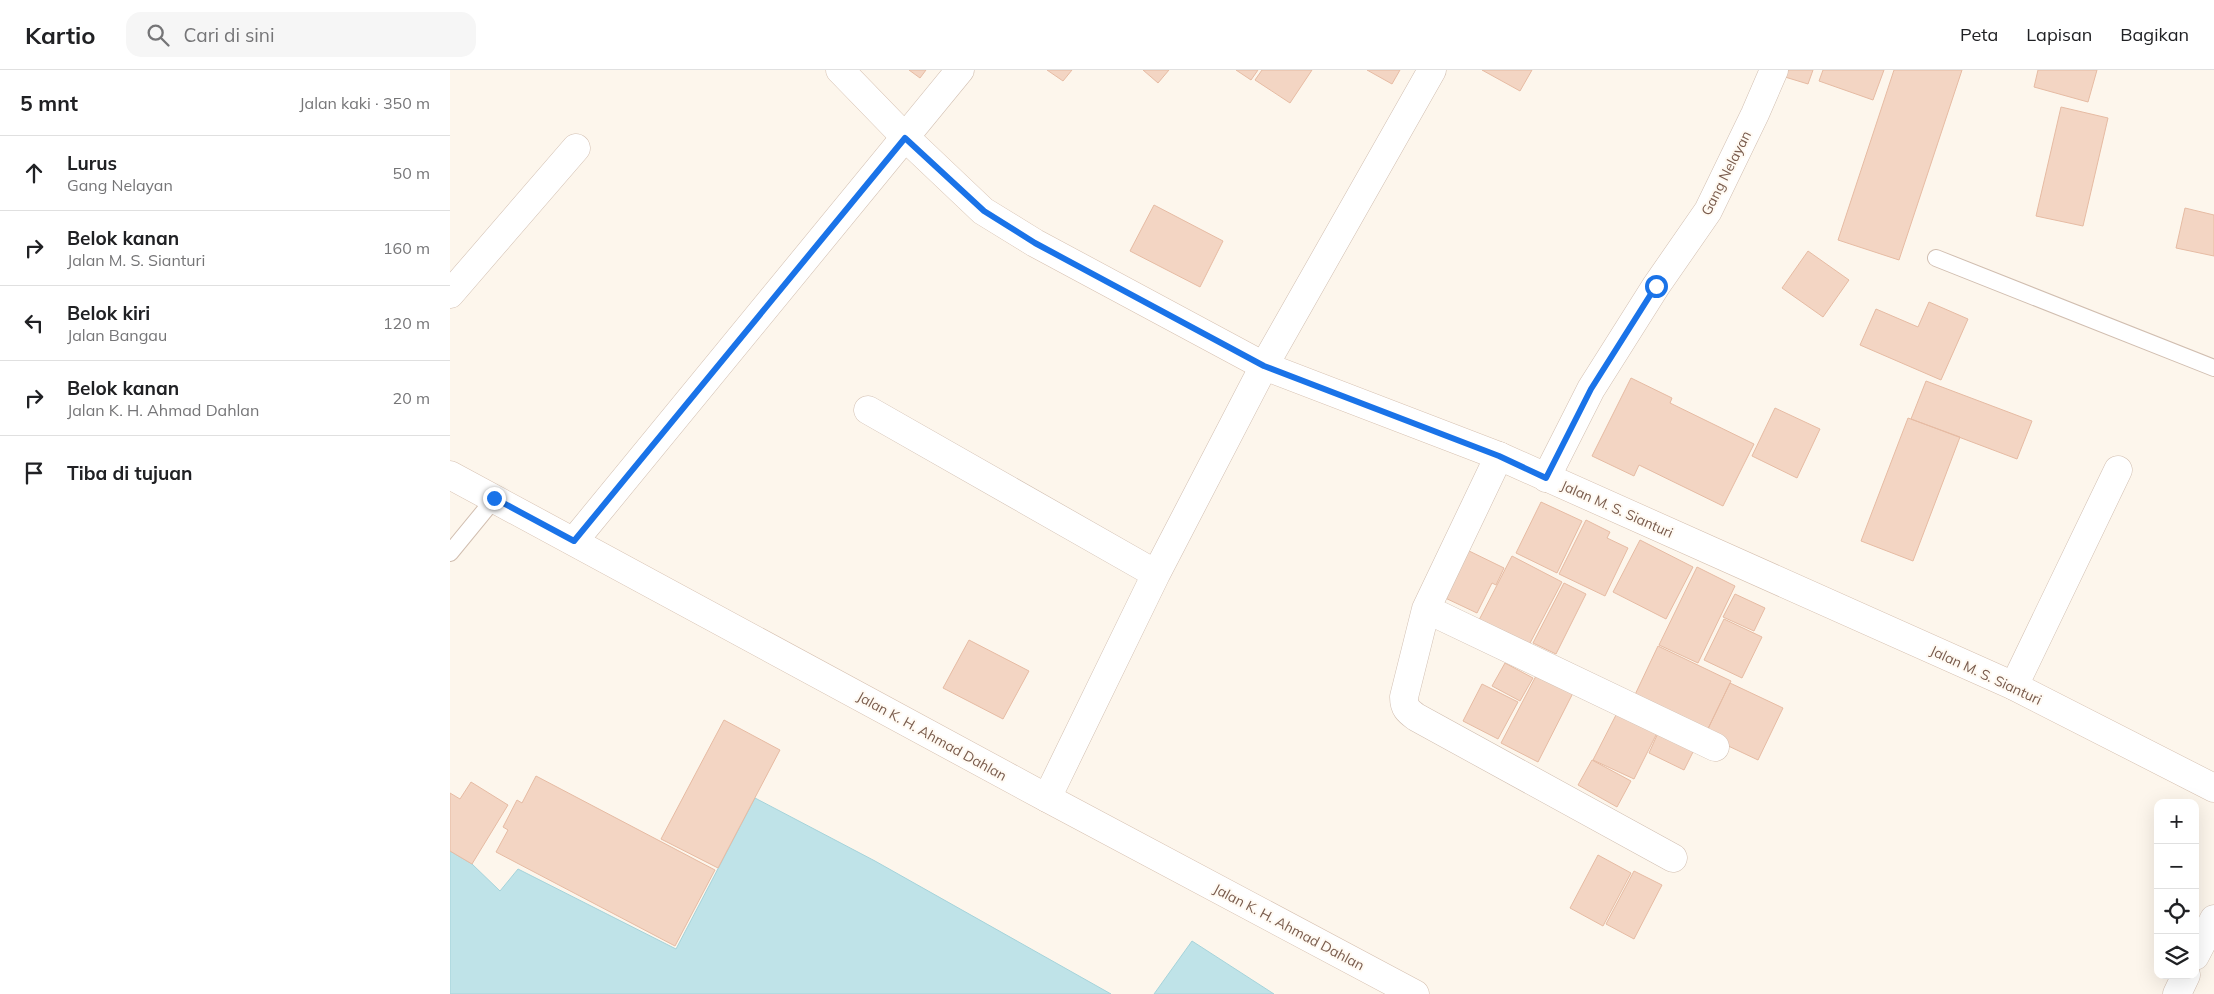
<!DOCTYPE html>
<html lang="id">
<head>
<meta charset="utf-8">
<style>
	:root { --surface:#fff; --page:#f6f6f6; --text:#202124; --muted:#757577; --line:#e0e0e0 }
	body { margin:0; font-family:Mulish,sans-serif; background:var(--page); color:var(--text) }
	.controls { position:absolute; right:15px; bottom:15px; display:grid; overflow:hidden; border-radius:10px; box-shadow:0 5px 20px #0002 }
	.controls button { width:45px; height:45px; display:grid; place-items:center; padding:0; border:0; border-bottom:1px solid var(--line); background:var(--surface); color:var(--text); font:25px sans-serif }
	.stop { position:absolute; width:15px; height:15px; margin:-11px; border:4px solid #1a73e8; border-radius:50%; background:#fff }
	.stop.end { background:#1a73e8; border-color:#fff; box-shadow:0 1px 5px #0008 }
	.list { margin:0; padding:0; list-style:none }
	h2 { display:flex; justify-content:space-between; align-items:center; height:65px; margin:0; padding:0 20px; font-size:21px }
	h2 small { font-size:16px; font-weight:400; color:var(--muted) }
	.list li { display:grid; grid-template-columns:32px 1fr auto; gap:15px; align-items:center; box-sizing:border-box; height:75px; padding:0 20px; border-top:1px solid var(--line) }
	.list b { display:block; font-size:19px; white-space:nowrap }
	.list p { margin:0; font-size:16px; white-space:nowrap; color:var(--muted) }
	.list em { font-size:16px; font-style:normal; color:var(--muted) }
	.icon { flex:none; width:28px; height:28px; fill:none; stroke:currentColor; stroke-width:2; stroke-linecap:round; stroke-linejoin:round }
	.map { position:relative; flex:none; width:1764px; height:924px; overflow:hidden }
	header { display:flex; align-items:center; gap:30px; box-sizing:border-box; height:70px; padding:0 25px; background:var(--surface); border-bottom:1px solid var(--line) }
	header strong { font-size:24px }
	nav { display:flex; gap:28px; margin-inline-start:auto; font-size:18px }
	.search { width:350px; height:45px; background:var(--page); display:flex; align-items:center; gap:12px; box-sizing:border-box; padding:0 18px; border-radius:15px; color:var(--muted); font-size:19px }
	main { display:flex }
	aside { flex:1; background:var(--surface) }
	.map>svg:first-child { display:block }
	.water { fill:#bfe3e8; stroke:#a5d3da }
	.building { fill:#f3d5c3; stroke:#e6bba3 }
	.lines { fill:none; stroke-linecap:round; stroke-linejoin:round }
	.lane-casing { stroke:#d1beb0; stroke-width:18 }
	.street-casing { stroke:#d1beb0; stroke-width:29 }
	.secondary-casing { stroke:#d6c0b0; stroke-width:29 }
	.lane { stroke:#fff; stroke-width:16 }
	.street { stroke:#fff; stroke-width:28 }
	.secondary { stroke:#fff; stroke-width:28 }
	.route { stroke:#1a73e8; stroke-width:6 }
	.labels { text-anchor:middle; stroke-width:4; stroke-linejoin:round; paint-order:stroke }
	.street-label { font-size:14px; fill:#7a5c4d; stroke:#fffaf3 }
</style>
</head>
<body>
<header>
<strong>Kartio</strong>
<div class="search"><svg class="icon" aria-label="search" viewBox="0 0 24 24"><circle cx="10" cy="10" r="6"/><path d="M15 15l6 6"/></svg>Cari di sini</div>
<nav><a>Peta</a><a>Lapisan</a><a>Bagikan</a></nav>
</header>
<main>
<aside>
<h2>5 mnt<small>Jalan kaki · 350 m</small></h2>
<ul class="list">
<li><svg class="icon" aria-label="ahead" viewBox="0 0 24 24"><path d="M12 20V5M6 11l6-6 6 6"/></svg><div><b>Lurus</b><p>Gang Nelayan</p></div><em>50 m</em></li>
<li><svg class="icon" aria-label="right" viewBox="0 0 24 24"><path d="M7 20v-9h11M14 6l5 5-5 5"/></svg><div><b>Belok kanan</b><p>Jalan M. S. Sianturi</p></div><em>160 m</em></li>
<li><svg class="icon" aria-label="left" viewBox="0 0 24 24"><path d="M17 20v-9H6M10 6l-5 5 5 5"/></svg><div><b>Belok kiri</b><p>Jalan Bangau</p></div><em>120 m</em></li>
<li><svg class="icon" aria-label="right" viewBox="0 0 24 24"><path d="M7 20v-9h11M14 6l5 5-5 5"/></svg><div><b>Belok kanan</b><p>Jalan K. H. Ahmad Dahlan</p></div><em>20 m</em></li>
<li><svg class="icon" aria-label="arrive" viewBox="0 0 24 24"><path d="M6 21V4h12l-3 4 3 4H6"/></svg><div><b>Tiba di tujuan</b></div></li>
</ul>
</aside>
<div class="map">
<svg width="1764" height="924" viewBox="0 0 1764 924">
	<rect width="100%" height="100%" fill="#fdf6ec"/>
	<!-- water -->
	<path class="water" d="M305,728L425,791L661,924H0V781L22,794L50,821L68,799L226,879Z
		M742,871L824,924H704Z"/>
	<!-- building -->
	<path class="building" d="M459,0H476L470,8Z
		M597,0H622L613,11Z
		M693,0H719L708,13Z
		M786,0H808L801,10Z
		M812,0H862L840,33L805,10Z
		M917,0H950L942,14Z
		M1032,0H1082L1070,21Z
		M1338,0H1363L1358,14L1335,7Z
		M1373,0H1434L1423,30L1369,11Z
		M1444,0H1512L1449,190L1388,170Z
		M1588,0H1647L1638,32L1584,17Z
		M1611,37L1658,48L1633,156L1586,146Z
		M704,135L773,171L750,217L680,181Z
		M1735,138L1764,145V186L1726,178Z
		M1358,181L1399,210L1373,247L1332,218Z
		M1479,232L1518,249L1491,310L1410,275L1426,239L1468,257Z
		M1181,308L1222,328L1220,333L1304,374L1273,436L1189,395L1184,406L1142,386Z
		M1476,311L1582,351L1567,389L1461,349Z
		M1325,338L1370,359L1347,408L1302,386Z
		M1458,348L1510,367L1463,491L1411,471Z
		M1091,432L1132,451L1107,503L1066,483Z
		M1136,450L1160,462L1157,468L1178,478L1155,526L1109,504Z
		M1190,470L1243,497L1216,549L1163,522Z
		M1015,479L1054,498L1046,515L1042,513L1027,543L991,526Z
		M1062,486L1112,512L1079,575L1029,550Z
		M1247,497L1285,516L1248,593L1209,575Z
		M1114,513L1136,524L1106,584L1083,573Z
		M1285,524L1315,538L1304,561L1273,547Z
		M1274,549L1312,567L1292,608L1254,590Z
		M519,570L579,601L553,649L493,618Z
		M1208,576L1281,611L1255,665L1182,631Z
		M1055,593L1083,608L1070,631L1042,616Z
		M1087,604L1123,623L1088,692L1051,673Z
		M1280,613L1333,638L1308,690L1255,665Z
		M1032,614L1068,632L1048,669L1013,651Z
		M1167,643L1207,663L1184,709L1143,690Z
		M274,650L330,680L268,798L211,769Z
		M1208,663L1244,680L1234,700L1199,683Z
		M1142,690L1181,711L1167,737L1128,715Z
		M86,706L265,800L225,876L46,782L58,760L53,757L67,730L72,733Z
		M21,712L58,735L22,794L0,781V723L10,729Z
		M1148,785L1181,803L1153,856L1120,838Z
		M1184,801L1212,815L1184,869L1156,854Z"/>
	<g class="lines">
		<!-- lane casing -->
		<g class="lane-casing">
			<path id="lane" d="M1486,188L1764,298
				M0,483L45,428"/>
		</g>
		<!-- street casing -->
		<g class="street-casing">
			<path id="street" d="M0,224L126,78
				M418,340L706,504
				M1049,386L976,539L954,627C954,638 958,641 966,647L1223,788
				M1096,408L1141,319L1206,216L1258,141L1305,44L1324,0
				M124,471L510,0
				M976,539L1265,677
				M1564,616L1668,400
				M597,728L706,504L814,296L982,0
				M1745,886L1764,849
				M1727,924L1736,905"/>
		</g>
		<!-- secondary casing -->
		<g class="secondary-casing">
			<path id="secondary" d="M390,0L455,67L533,141L585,173L814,296L1049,386L1564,616L1764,718
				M0,405L597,728L965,924"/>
		</g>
		<!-- lane -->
		<use href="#lane" class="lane"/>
		<!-- street -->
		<use href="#street" class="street"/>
		<!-- secondary -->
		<use href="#secondary" class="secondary"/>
	</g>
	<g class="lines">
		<!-- route -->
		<path class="route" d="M44,428L124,471L455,68L534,141L585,173L814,296L1049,386L1096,408L1141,319L1206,216"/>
	</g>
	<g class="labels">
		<!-- street labels -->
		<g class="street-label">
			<text transform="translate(1276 103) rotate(-63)" y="5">Gang Nelayan</text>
			<text transform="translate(1167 439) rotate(24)" y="5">Jalan M. S. Sianturi</text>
			<text transform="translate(1536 605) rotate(25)" y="5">Jalan M. S. Sianturi</text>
			<text transform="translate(482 666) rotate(29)" y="5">Jalan K. H. Ahmad Dahlan</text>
			<text transform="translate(839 857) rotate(28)" y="5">Jalan K. H. Ahmad Dahlan</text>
		</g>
	</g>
</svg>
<div class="controls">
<button>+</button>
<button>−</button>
<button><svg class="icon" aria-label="locate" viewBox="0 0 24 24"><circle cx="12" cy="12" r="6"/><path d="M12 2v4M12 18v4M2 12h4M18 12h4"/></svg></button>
<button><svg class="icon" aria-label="layers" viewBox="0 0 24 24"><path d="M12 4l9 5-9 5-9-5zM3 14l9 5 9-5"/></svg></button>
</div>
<div class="stop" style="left:1206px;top:216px"></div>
<div class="stop end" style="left:44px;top:428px"></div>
</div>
</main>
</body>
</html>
